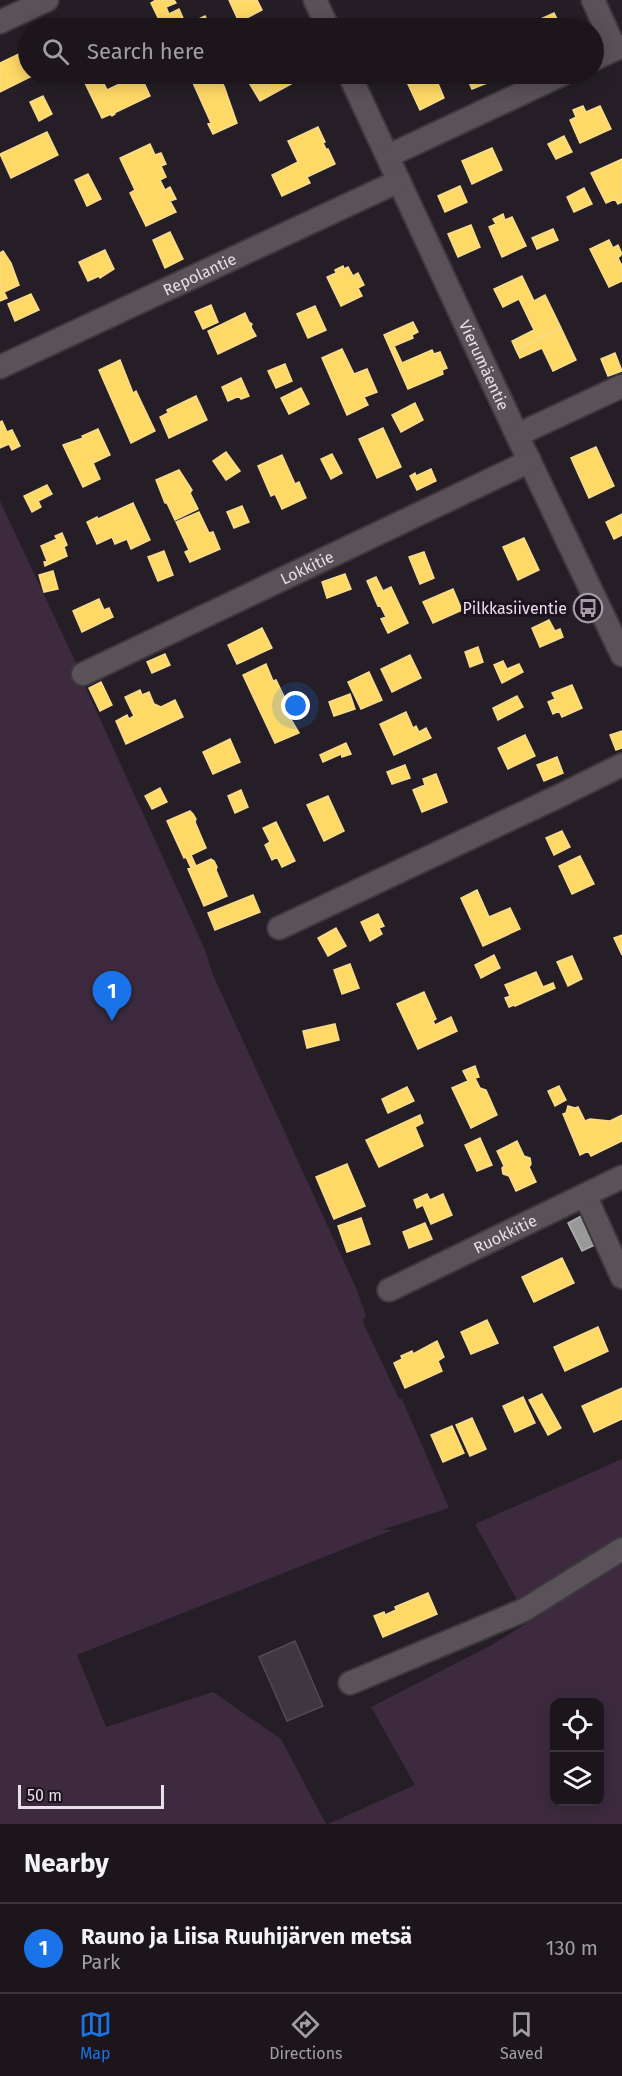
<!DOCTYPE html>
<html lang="en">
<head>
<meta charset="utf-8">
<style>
	:root { --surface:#1c161c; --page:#292329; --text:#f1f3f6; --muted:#a09fa3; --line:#3a353b; --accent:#1a73e8 }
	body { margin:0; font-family:"Fira Sans",sans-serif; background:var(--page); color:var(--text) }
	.controls { position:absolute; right:18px; bottom:18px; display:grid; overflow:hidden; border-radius:12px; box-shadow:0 3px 15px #0003 }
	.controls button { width:54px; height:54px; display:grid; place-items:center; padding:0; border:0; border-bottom:2px solid var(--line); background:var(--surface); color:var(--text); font:30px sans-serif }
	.scale { position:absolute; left:18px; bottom:15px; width:146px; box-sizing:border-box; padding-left:6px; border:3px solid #e8dfe9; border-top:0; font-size:16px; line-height:21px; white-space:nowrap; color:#e8dfe9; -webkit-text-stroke:4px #1f1220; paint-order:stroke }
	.you { position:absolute; left:296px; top:706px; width:21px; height:21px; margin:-15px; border:4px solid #fff; border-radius:50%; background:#1a73e8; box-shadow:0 0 0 9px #1a73e833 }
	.badge { display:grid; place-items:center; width:39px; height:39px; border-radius:50%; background:var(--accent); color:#fff; font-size:20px; font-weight:700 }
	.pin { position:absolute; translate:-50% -50px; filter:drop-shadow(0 2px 3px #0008) }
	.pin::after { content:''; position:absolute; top:32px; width:21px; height:18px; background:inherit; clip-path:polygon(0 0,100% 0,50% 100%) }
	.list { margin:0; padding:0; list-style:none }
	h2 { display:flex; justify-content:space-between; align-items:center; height:78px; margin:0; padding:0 24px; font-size:26px }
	h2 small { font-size:20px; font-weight:400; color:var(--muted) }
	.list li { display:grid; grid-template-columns:39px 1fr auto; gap:18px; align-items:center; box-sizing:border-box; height:90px; padding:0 24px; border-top:2px solid var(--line) }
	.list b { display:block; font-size:22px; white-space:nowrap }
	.list p { margin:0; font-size:20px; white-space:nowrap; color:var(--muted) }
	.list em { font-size:20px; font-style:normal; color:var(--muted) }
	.icon { flex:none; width:33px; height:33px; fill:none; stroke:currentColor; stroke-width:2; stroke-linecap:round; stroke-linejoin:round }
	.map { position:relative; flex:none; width:622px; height:1824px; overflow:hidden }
	.search { position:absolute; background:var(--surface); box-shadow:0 3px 15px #0003; left:18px; right:18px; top:18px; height:66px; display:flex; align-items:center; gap:15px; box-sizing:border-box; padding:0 21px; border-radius:33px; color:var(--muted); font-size:22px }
	.sheet { height:168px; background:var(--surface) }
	nav { display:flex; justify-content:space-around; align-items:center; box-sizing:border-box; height:84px; border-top:2px solid var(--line); background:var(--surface); font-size:16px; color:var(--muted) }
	nav a { display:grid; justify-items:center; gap:3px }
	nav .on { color:var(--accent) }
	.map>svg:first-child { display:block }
	.green { fill:#3d2a3e; fill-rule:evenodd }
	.homes { fill:#ffd966; stroke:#f8db8d; stroke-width:1.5 }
	.industry { fill:#999; stroke:#b1aeb1; stroke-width:1.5 }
	.building { fill:#403640; stroke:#504a51; stroke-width:1.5 }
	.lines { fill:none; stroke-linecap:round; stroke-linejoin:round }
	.minor-casing { stroke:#3d383e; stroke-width:26 }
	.minor { stroke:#595259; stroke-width:22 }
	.labels { text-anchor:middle; stroke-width:6; stroke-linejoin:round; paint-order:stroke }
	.street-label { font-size:16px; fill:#e8dfe9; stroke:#1f1220 }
	.poi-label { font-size:16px; fill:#e8dfe9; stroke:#1f1220; text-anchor:end }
</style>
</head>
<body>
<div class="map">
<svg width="622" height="1824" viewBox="0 0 622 1824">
	<rect width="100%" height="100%" fill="#251e26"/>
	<!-- green -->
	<path class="green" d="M0,501L77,665L85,686L205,950L213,975L356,1288L366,1315L363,1322L399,1399H402L449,1508L381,1530H392L77,1655L106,1727L213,1692L281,1739L326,1824H0Z
		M622,1459V1539L518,1602L475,1524Z
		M622,1563V1824H328L415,1785L371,1707L490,1646ZM554,1702H600V1802H554Z"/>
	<!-- homes -->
	<path class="homes" d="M156,0H174L176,3L166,7L169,14L179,9L186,25L205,16L211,28H163L151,3Z
		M229,0H257L262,10L239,22Z
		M554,13L558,21L549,25L550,28H521Z
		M21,53L28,69V74L32,76L0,92V63Z
		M128,74H140L150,96L114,113L115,114L112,116L111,114L102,118L85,83L100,75L107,90L124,82L121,77Z
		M213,74H216L224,86L237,123L213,134L208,124L211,123L193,83Z
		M261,74L263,78L271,74L273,77L279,74H285L291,84L260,101L248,81Z
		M399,74H434L444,98L420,110L406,80L403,82Z
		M478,74H489L492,81L472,89L467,78Z
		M43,96L52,114L39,121L30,102Z
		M583,106L586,112L600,106L611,129L580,143L570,120L576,117L573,110Z
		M318,127L325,142L323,143L326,149H328L335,164L307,177L310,183L282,196L272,175L298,162L288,141Z
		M47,132L58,155L11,178L0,154Z
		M564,136L572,152L556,159L548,144Z
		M150,144L155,155L161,153L166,164L161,166L166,177L160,180L165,190L170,187L176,199L170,201L176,212L146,226L130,193L135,190L120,158Z
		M492,148L502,170L472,184L462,161Z
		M622,159V202L618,204L615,199L606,203L591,173Z
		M88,174L101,199L87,206L75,180Z
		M460,186L467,202L445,212L438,196Z
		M584,188L592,204L574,212L567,197Z
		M503,214L505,220L512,217L526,246L502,257L489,227L496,224L493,219Z
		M471,225L480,247L458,257L448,234Z
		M553,229L558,240L537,249L532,238Z
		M170,232L183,259L165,268L153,240Z
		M609,240L613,248L618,245L622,254L618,258L622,266V281L609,287L590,249Z
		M105,250L114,269L100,278L99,276L88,281L79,262Z
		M3,251L11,263L19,285L4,292L7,298L0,301V253Z
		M343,266L344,269L348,267L353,276L358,273L364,285L358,288L362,296L341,306L327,277L336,273L335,270Z
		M522,276L534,301L545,295L561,328L516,350L512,341L534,330L519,299L503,307L494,289Z
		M31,294L39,310L15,321L8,304Z
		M211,305L218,322L203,329L195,312Z
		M315,306L326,330L308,338L297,314Z
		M245,313L249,322L252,324L251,327L256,336L218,354L208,331Z
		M413,322L418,332L412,335L413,338L394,346L402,363L432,350L434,354L440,352L447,368L442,370L443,374L408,389L384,335Z
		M561,328L576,360L553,371L542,348L520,358L516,350Z
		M342,349L354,374L367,369L377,392L364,397L368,405L347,415L322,358Z
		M615,353L622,371L608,376L601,359Z
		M120,360L133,393L136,391L155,431L131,443L99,370Z
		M285,364L292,381L276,388L268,371Z
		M241,378L249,396L241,399L239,396L228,401L222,387Z
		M301,388L309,404L289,414L281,398Z
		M196,396L207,420L169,438L160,417L168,413L167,410Z
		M415,403L423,420L401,432L392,415Z
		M2,421L7,432L12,430L20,446L12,450L9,444L0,448V422Z
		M383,428L401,467L377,478L359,439Z
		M98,429L110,455L93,463L100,479L83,487L63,445L83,438L82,436Z
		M596,447L614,486L589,498L571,458Z
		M226,452L240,471L226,480L213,461Z
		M332,454L342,473L331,479L321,459Z
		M282,455L295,484L299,482L306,498L282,509L275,494L271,496L258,466Z
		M431,469L436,481L417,490L410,476L415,473L416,476Z
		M179,470L192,490L190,493L198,509L175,520L167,503H165L156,480Z
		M47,485L52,494L38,501L41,507L32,512L24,496Z
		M133,503L150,540L131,549L127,539L115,544L112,537L97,544L87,522L97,517L98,519Z
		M242,506L249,522L234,528L227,512Z
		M199,512L209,533L213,532L220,549L190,562L185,552L189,550L176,522Z
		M622,514V535L614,539L606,522Z
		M62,533L67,545L64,547L67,556L45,566L44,562L47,561L41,546L57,539L55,536Z
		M524,538L539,570L518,580L503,547Z
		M164,551L173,575L158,581L148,557Z
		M424,552L434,578L420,584L409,557Z
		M53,571L58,589L44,592L39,575Z
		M345,574L351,589L327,598L322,582Z
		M376,577L383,591L391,587L408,623L388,633L381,619L386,617L380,605L378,606L367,581Z
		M453,589L462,610L433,623L423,602Z
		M99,599L104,610L109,608L113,617L82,632L73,611Z
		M549,620L555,631L560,629L563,637L540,647L532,628Z
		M262,628L272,648L237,664L228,645Z
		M478,647L483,662L470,667L465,652Z
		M165,654L170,665L152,673L147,662Z
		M410,655L421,678L392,692L381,669Z
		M503,661L507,669L519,664L523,672L502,683L494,665Z
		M266,664L273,681L276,680L293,715L289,716L299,733L275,743L243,675Z
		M369,672L382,700L361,709L348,682Z
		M101,682L112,705L100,711L89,688Z
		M572,685L582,708L562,717L559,711L553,714L548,702L555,699L552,693Z
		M140,690L142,695L149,692L154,704L161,707L175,700L183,717L126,744L116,721L127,715L129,719L134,716L125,697Z
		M350,694L355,709L334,716L329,702Z
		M517,696L523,707L498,720L493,708Z
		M406,712L413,728L416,726L419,732L426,728L431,738L394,755L380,724Z
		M622,731V748L616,750L610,735Z
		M525,735L535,756L508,769L498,748Z
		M230,739L240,762L213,774L203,752Z
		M346,743L351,754L342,757L341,754L323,762L320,755Z
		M557,757L563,773L544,781L537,765Z
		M405,765L410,778L392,784L387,772Z
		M436,774L447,802L422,812L413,790L425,785L423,779Z
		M160,788L167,802L152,809L145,796Z
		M241,790L248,807L235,813L228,796Z
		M328,796L344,831L324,841L307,805Z
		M190,811L193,814L196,819L195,822L206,848L191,855L196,866L211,859L214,861L217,867L216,870L227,896L204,906L188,869L191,868L186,857L184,858L167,821Z
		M276,822L295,861L282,867L277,857L272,860L265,845L270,842L263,828Z
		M562,831L570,847L554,855L546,838Z
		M580,856L594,884L572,894L559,866Z
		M477,890L489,917L510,908L520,929L483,946L461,898Z
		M253,895L260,912L215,930L208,913Z
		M378,914L384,926L379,928L382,934L370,941L361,922Z
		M336,928L346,946L328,956L318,938Z
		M622,935V955L614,938Z
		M494,955L500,968L481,978L475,965Z
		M572,956L582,979L568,986L557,962Z
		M350,964L359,988L342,994L334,970Z
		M536,972L543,987L553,983L555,988L515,1006L514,1005L509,1007L505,998L510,996L505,985Z
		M424,992L436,1019L433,1021L435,1025L451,1017L457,1031L418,1049L397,1004Z
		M335,1024L339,1040L307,1048L303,1031Z
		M475,1066L479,1077L475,1078L480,1088L486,1090L497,1115L471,1128L452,1088L468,1081L463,1071Z
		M559,1086L566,1100L555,1106L548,1091Z
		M407,1087L414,1101L388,1113L382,1099Z
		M568,1106L575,1108L578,1107L585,1121L590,1119L610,1121L622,1115V1141L591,1156L588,1151L580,1155L563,1114L566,1113Z
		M420,1115L423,1123L415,1127L423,1146L379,1167L366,1140Z
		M480,1138L492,1165L477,1171L465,1145Z
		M517,1141L524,1156L530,1158L531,1164L529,1167L536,1182L516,1191L509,1176L503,1174L502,1168L504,1166L497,1151Z
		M347,1164L365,1206L334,1219L316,1177Z
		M427,1194L430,1200L443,1194L452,1215L431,1224L423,1205L417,1208L414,1200Z
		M361,1218L370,1244L347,1252L338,1226Z
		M425,1223L432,1239L409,1248L403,1232Z
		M562,1258L574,1283L534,1302L522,1277Z
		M487,1320L498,1343L471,1354L461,1332Z
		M598,1327L608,1351L565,1371L554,1347Z
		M437,1341L444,1357L438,1361L442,1371L405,1388L394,1363L402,1359L401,1356L412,1351L413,1354Z
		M622,1388V1419L594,1432L582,1406Z
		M542,1394L561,1428L548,1435L529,1400Z
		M523,1397L535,1423L515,1432L503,1406Z
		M472,1418L486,1449L470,1456L456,1425Z
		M452,1426L464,1453L443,1462L431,1435Z
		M428,1593L437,1614L383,1637L374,1616L384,1612L385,1615L396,1610L395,1607Z"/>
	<!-- industry -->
	<path class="industry" d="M583,1215L597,1244L582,1251L568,1223Z"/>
	<!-- building -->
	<path class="building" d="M295,1641L323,1706L287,1721L259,1657Z"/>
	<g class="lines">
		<!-- minor casing -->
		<g class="minor-casing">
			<g id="minor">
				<path d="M315,0L328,28"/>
				<path d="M593,0L615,49"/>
				<path d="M0,22L47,0"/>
				<path d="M594,59L622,46"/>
				<path id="s1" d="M349,74L517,435L622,655"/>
				<path d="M388,156L563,74"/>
				<path id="s2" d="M0,367L399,181"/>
				<path d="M517,435L622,386"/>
				<path id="s3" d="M83,674L530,461"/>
				<path d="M279,928L555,798L622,765"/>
				<path d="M585,1195L622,1277"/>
				<path id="s4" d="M389,1290L622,1177"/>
				<path d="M350,1683L524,1610L622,1549"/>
			</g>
		</g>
		<!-- minor -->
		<use href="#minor" class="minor"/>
	</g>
	<!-- icons -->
	<defs>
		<g id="bus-ring" transform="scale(1.5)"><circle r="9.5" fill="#1f1220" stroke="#a49ba5" stroke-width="1.5"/><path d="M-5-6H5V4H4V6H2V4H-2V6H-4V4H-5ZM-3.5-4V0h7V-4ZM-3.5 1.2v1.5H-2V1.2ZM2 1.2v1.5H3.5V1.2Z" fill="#a49ba5"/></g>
	</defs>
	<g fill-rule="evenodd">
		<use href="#bus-ring" x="588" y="608"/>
	</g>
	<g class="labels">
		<!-- street labels -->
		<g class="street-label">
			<text dy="6" stroke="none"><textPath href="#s2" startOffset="220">Repolantie</textPath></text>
			<text dy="6" stroke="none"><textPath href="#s1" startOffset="321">Vierumäentie</textPath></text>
			<text dy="6" stroke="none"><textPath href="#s3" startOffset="248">Lokkitie</textPath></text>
			<text dy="6" stroke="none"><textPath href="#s4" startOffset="129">Ruokkitie</textPath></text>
		</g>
		<!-- poi labels -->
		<g class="poi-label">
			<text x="567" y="614">Pilkkasiiventie</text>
		</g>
	</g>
</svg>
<div class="controls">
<button><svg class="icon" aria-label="locate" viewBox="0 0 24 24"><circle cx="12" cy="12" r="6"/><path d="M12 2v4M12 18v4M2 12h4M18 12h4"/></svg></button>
<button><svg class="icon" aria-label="layers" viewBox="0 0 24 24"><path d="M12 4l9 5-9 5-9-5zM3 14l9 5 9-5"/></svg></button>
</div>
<div class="scale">50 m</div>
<div class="you"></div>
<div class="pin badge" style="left:112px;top:1021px">1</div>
<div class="search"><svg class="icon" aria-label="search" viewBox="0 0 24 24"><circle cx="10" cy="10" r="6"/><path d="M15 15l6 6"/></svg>Search here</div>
</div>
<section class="sheet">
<h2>Nearby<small></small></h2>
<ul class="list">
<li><span class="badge">1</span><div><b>Rauno ja Liisa Ruuhijärven metsä</b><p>Park</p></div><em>130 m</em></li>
</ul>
</section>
<nav>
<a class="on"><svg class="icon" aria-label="map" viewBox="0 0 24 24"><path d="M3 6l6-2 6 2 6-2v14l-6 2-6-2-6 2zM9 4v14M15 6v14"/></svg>Map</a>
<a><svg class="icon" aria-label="directions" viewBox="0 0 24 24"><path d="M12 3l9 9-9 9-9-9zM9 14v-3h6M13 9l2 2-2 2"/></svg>Directions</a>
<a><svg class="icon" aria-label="saved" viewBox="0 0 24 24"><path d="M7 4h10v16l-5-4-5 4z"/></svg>Saved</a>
</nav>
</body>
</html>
